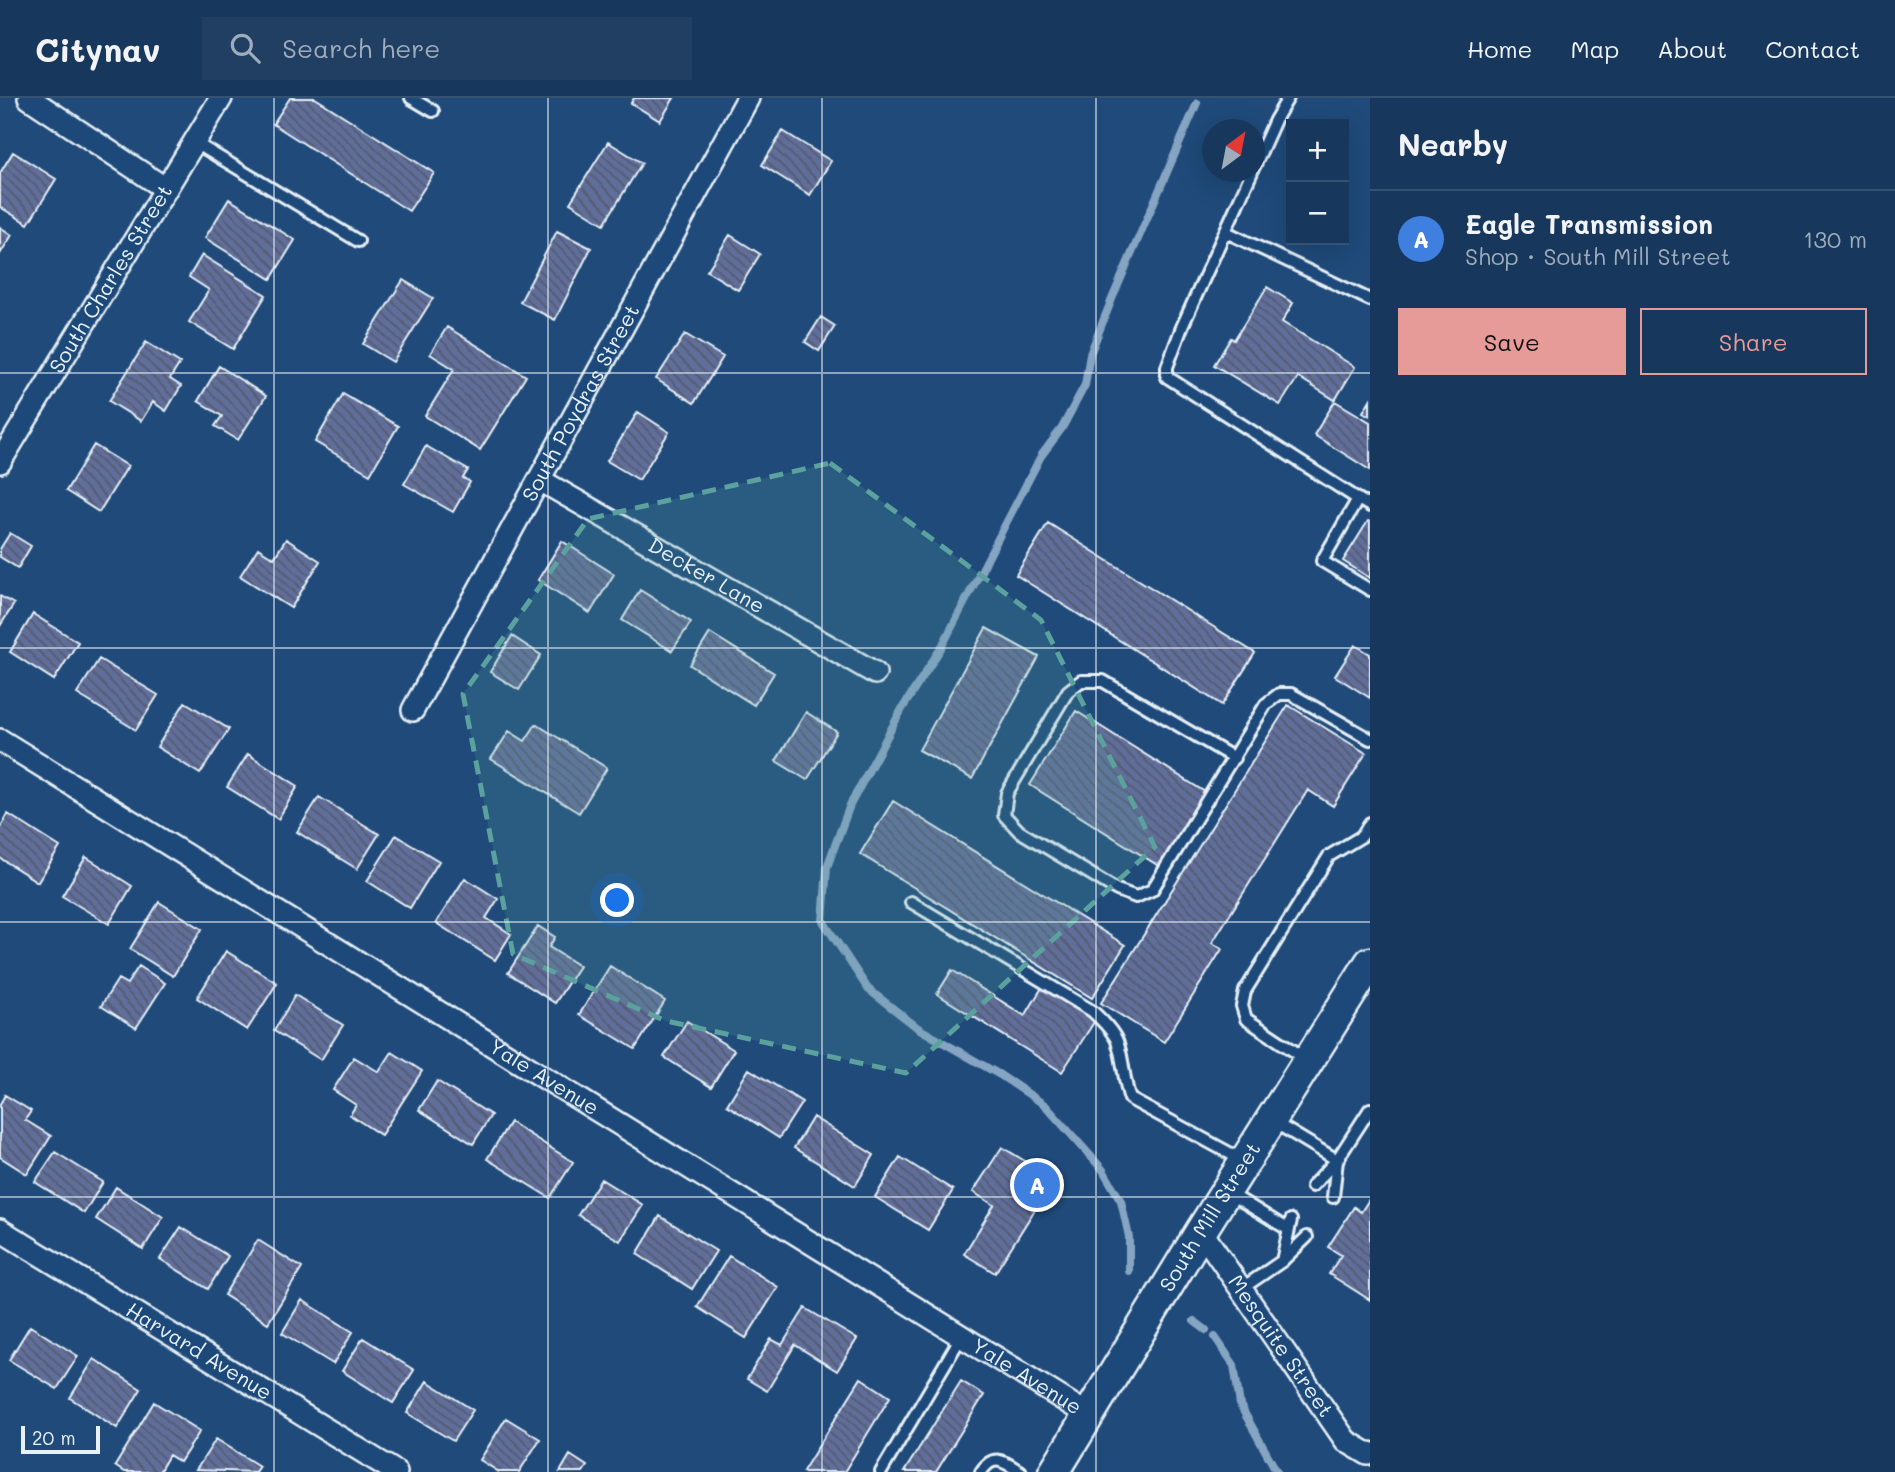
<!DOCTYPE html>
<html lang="en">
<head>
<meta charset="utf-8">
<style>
	:root { --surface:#17385c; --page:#203f62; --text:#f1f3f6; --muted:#9eacbb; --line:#365272; --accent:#e69b98 }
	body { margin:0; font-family:Mali,sans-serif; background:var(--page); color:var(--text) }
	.controls { position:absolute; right:21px; top:21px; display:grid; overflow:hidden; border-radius:0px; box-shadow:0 7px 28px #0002 }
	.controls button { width:63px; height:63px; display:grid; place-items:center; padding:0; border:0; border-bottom:2px solid var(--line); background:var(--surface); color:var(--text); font:35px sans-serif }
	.compass { position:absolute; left:1202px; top:21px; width:63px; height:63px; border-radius:50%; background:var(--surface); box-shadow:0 7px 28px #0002; rotate:32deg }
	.scale { position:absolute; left:21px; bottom:18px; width:79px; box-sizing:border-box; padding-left:7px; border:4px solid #e8f1f8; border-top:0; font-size:19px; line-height:24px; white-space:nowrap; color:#e8f1f8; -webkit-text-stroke:5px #1f4a7a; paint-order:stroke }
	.you { position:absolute; left:618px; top:803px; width:24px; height:24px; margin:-18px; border:5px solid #fff; border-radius:50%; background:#1a73e8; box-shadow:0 0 0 10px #1a73e833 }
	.badge { display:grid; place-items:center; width:46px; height:46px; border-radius:50%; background:var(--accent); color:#fff; font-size:23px; font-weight:700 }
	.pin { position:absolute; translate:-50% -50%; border:4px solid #fff; box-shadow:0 2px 7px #0006 }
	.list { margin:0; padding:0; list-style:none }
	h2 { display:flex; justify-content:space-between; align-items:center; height:91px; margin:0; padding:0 28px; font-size:30px }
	h2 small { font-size:23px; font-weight:400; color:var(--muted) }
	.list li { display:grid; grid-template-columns:46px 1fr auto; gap:21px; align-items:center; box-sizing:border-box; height:98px; padding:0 28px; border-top:2px solid var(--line) }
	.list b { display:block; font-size:26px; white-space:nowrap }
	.list p { margin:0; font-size:23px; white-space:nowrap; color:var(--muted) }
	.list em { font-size:23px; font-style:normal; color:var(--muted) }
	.actions { display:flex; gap:14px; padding:21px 28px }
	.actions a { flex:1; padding:16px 0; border:2px solid var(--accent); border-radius:0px; text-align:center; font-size:24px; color:var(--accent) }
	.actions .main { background:var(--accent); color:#111 }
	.icon { flex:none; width:38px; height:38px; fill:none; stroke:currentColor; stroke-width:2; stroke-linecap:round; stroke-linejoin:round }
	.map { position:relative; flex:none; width:1370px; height:1374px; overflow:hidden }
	header { display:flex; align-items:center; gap:42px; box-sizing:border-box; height:98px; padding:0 35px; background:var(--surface); border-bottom:2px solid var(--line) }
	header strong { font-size:33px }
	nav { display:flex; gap:38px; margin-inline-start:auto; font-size:24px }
	.search { width:490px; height:63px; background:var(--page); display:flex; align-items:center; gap:18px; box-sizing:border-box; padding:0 24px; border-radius:0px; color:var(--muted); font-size:26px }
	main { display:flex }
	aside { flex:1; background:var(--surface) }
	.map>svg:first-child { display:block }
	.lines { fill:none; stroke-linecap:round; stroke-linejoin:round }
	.stream { stroke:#86a5c3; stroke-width:8 }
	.building { fill:url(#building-back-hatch); stroke:#e8f1f8; stroke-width:2 }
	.lane-casing { stroke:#e8f1f8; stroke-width:16 }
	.street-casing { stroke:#e8f1f8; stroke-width:26 }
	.secondary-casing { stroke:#e8f1f8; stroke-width:35 }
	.lane { stroke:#1f4a7a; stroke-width:10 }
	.street { stroke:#1f4a7a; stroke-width:21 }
	.secondary { stroke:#1f4a7a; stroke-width:30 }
	.marked { fill:#5ba19e; fill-opacity:0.2; stroke:#5ba19e; stroke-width:5; stroke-dasharray:14 9; stroke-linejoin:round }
	.grid { fill:none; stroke:#e8f1f8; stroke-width:2; stroke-opacity:0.55 }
	.labels { text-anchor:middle; stroke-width:5; stroke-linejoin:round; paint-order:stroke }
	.street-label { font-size:21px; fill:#e8f1f8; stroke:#1f4a7a }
</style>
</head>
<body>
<header>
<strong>Citynav</strong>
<div class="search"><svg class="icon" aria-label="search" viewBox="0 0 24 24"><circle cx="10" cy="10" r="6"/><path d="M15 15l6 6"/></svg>Search here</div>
<nav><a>Home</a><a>Map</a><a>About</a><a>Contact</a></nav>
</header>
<main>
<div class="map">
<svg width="1370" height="1374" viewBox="0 0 1370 1374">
	<defs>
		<pattern id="building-back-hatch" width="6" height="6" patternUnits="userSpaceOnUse" patternTransform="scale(1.75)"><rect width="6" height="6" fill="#606e9a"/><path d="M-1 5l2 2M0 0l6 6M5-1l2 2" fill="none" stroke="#52596e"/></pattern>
	</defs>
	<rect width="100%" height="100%" fill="#1f4a7a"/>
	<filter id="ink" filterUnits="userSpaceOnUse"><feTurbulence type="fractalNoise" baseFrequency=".0143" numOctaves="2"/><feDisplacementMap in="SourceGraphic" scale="14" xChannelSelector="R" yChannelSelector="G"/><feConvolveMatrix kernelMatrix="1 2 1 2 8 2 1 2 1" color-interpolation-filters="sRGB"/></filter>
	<g filter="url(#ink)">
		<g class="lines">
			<!-- stream -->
			<path class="stream" d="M1129,1173V1139L1121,1103L1103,1072L1045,1007L1000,977L918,930L868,891L823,823L827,769L850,707L902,611L941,550L1041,358L1062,330L1085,287L1090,256L1112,201L1197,5
				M1194,1223L1206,1232
				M1215,1239L1234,1267L1240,1307L1277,1374"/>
		</g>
		<!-- building -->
		<path class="building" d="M290,0H315L434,75L409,113L273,26Z
			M634,0H674L660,23L631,5Z
			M783,33L831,63L810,97L762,67Z
			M608,44L642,65L604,126L570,105Z
			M13,54L56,81L28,126L0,109V75Z
			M229,101L295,142L271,181L205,140Z
			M0,129L12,137L0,156Z
			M557,133L591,150L555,222L520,204Z
			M730,137L760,156L738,192L707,173Z
			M202,157L266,197L233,251L189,224L209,192L189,179Z
			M403,182L433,200L393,264L363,246Z
			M1267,189L1293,205L1282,224L1355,269L1335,302L1298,279L1280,307L1214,267L1231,240L1234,242Z
			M821,219L835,228L819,253L805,244Z
			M447,229L526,278L480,352L425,318L454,271L430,256Z
			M685,236L723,259L694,305L656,281Z
			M146,244L180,265L170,281L181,288L166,313L153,304L141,323L109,303Z
			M219,268L266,298L238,342L215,328L222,318L198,303Z
			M343,296L398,328L370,376L315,344Z
			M1370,302V318L1363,314Z
			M1335,303L1370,324V372L1314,337Z
			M638,314L669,334L639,382L607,363Z
			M94,347L128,368L99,414L66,393Z
			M426,348L468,372L463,380L470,384L453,414L404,386Z
			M1368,423L1370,424V480L1343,463Z
			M1048,425L1255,555L1222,607L1016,477Z
			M10,435L31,448L18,470L0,459V451Z
			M286,441L320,463L291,510L240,478L258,450L274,460Z
			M562,443L614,476L590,515L538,482Z
			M640,492L691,524L672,553L622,522Z
			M0,498L14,506L0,528Z
			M33,516L78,544L54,582L10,554Z
			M986,530L1039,559L972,681L919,652Z
			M710,535L774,575L754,607L690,567Z
			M512,538L541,557L519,592L490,574Z
			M1355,547L1370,556V600L1335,578Z
			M99,561L158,597L136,632L77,596Z
			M185,604L229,631L200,676L157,649Z
			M1288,607L1366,655L1333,708L1308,692L1212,845L1222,851L1164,944L1101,905Z
			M1076,613L1205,694L1159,768L1030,687Z
			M806,614L837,634L807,682L776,663Z
			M536,626L607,670L579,715L491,661L509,633L525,643Z
			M248,656L298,688L278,721L227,689Z
			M319,699L379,736L357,771L297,734Z
			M893,703L1125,847L1092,900L860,756Z
			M8,716L60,749L38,784L0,760V730Z
			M396,737L439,763L410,810L367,783Z
			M86,759L132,788L109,826L62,798Z
			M465,780L498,801L486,820L511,836L495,862L436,825Z
			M159,804L202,831L173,878L130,851Z
			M538,828L555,839L549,849L579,868L555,905L508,875Z
			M226,853L277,885L247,932L197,900Z
			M139,868L165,885L136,930L101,908L118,881L127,886Z
			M610,868L665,903L635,951L579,917Z
			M952,872L1025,918L1043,888L1096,921L1062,974L937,896Z
			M295,897L343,927L321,962L274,933Z
			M687,923L734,952L711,989L664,959Z
			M392,954L422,973L381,1037L350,1017L356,1007L333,992L354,959L379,974Z
			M749,971L802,1004L779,1040L727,1007Z
			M437,983L491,1017L473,1046L419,1012Z
			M5,997L31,1013L25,1022L51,1038L27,1076L0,1059V1006Z
			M813,1019L874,1057L855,1088L794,1050Z
			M510,1024L573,1064L550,1100L487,1061Z
			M1002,1049L1054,1081L995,1175L964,1156L994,1107L973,1094Z
			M55,1054L103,1084L84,1115L35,1084Z
			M900,1059L953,1092L928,1132L875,1099Z
			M601,1081L643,1107L620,1143L578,1117Z
			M116,1089L163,1119L143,1151L96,1121Z
			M1370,1100V1202L1329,1176L1341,1157L1328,1149L1354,1109L1361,1114Z
			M660,1118L716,1153L692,1191L637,1156Z
			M181,1129L228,1158L208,1191L160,1161Z
			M258,1142L302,1170L268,1225L224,1197Z
			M729,1158L778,1189L746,1240L697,1209Z
			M302,1202L353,1234L333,1266L282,1235Z
			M805,1210L857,1241L837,1273L795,1247L767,1293L747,1281L771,1241L782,1247Z
			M30,1228L78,1258L57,1291L9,1262Z
			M363,1240L414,1272L393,1305L342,1273Z
			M94,1261L141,1291L117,1330L70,1300Z
			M861,1280L890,1299L844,1374H805L803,1373Z
			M427,1283L473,1312L453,1343L407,1315Z
			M961,1283L984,1297L936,1374H904Z
			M154,1304L200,1333L180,1364L169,1357L159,1374H124L115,1368Z
			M506,1320L540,1341L519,1374H499L480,1362Z
			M216,1341L259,1368L255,1374L196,1372Z
			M570,1357L587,1368L583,1374H560Z"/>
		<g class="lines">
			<!-- lane casing -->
			<g class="lane-casing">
				<path id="lane" d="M411,0L433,13
					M194,44L358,143
					M1254,69L1275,22L1288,0
					M1252,74L1182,229L1167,269V279L1358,401
					M1226,134L1370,202
					M1370,408L1358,401L1322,463L1370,492
					M1234,660L1103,583H1081L1068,593L1007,695L1004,717L1019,733L1117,792L1136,799L1152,792L1266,606L1279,596H1291L1370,641
					M911,804L1092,913C1101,921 1109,929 1115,939C1123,952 1123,983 1130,1001L1242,1062
					M1306,961L1246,921L1242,908L1245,893L1329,758L1362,738L1370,725
					M1274,1024L1337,1062L1312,1088
					M1229,1095L1289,1132
					M1333,1099L1337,1062L1370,1011
					M1282,1163L1291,1122
					M1241,1191L1282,1163L1307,1139
					M881,1374L961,1239
					M981,1374C994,1354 1004,1364 1021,1374"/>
			</g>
			<!-- street casing -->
			<g class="street-casing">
				<g id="street">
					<path d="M29,0L166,91"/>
					<path id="s1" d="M0,364L221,0"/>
					<path id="s2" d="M540,382L875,575"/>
					<path id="s3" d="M413,612L748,0"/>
					<path id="s4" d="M0,642L1090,1318"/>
					<path id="s5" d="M0,1132L396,1374"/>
					<path id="s6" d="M1201,1133L1346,1343L1368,1356L1370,1355"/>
				</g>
			</g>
			<!-- secondary casing -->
			<g class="secondary-casing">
				<g id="secondary">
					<path id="s7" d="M1054,1374L1201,1133L1370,865"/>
				</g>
			</g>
			<!-- lane -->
			<use href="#lane" class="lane"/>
			<!-- street -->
			<use href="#street" class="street"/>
			<!-- secondary -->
			<use href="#secondary" class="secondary"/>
		</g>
	</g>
	<!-- marked area -->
	<path class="marked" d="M830,365L1041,522L1155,749L906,975L666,923L513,856L463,596L588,421Z"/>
	<!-- grid -->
	<path class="grid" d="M274,0V1374M548,0V1374M822,0V1374M1096,0V1374M0,275H1370M0,550H1370M0,824H1370M0,1099H1370"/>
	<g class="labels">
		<!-- street labels -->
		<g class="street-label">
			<text dy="7" stroke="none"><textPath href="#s1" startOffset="214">South Charles Street</textPath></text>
			<text dy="7" stroke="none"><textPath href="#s3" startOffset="350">South Poydras Street</textPath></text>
			<text dy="7" stroke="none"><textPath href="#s2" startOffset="192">Decker Lane</textPath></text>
			<text dy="7" stroke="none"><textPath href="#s4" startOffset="640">Yale Avenue</textPath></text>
			<text dy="7" stroke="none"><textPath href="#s7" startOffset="299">South Mill Street</textPath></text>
			<text dy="7" stroke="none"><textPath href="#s6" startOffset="140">Mesquite Street</textPath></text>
			<text dy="7" stroke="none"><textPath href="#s5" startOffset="233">Harvard Avenue</textPath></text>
			<text dy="7" stroke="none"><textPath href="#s4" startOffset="1208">Yale Avenue</textPath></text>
		</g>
	</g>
</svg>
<div class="controls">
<button>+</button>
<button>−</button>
</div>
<svg class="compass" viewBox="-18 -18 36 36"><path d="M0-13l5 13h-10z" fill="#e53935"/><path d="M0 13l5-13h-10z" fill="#9eacbb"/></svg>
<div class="scale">20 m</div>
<div class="you"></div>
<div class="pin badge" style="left:1037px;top:1087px;background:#3f7fe0">A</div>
</div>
<aside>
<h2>Nearby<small></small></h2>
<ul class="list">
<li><span class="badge" style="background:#3f7fe0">A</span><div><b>Eagle Transmission</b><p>Shop · South Mill Street</p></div><em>130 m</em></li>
</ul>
<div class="actions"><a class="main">Save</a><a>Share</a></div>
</aside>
</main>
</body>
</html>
